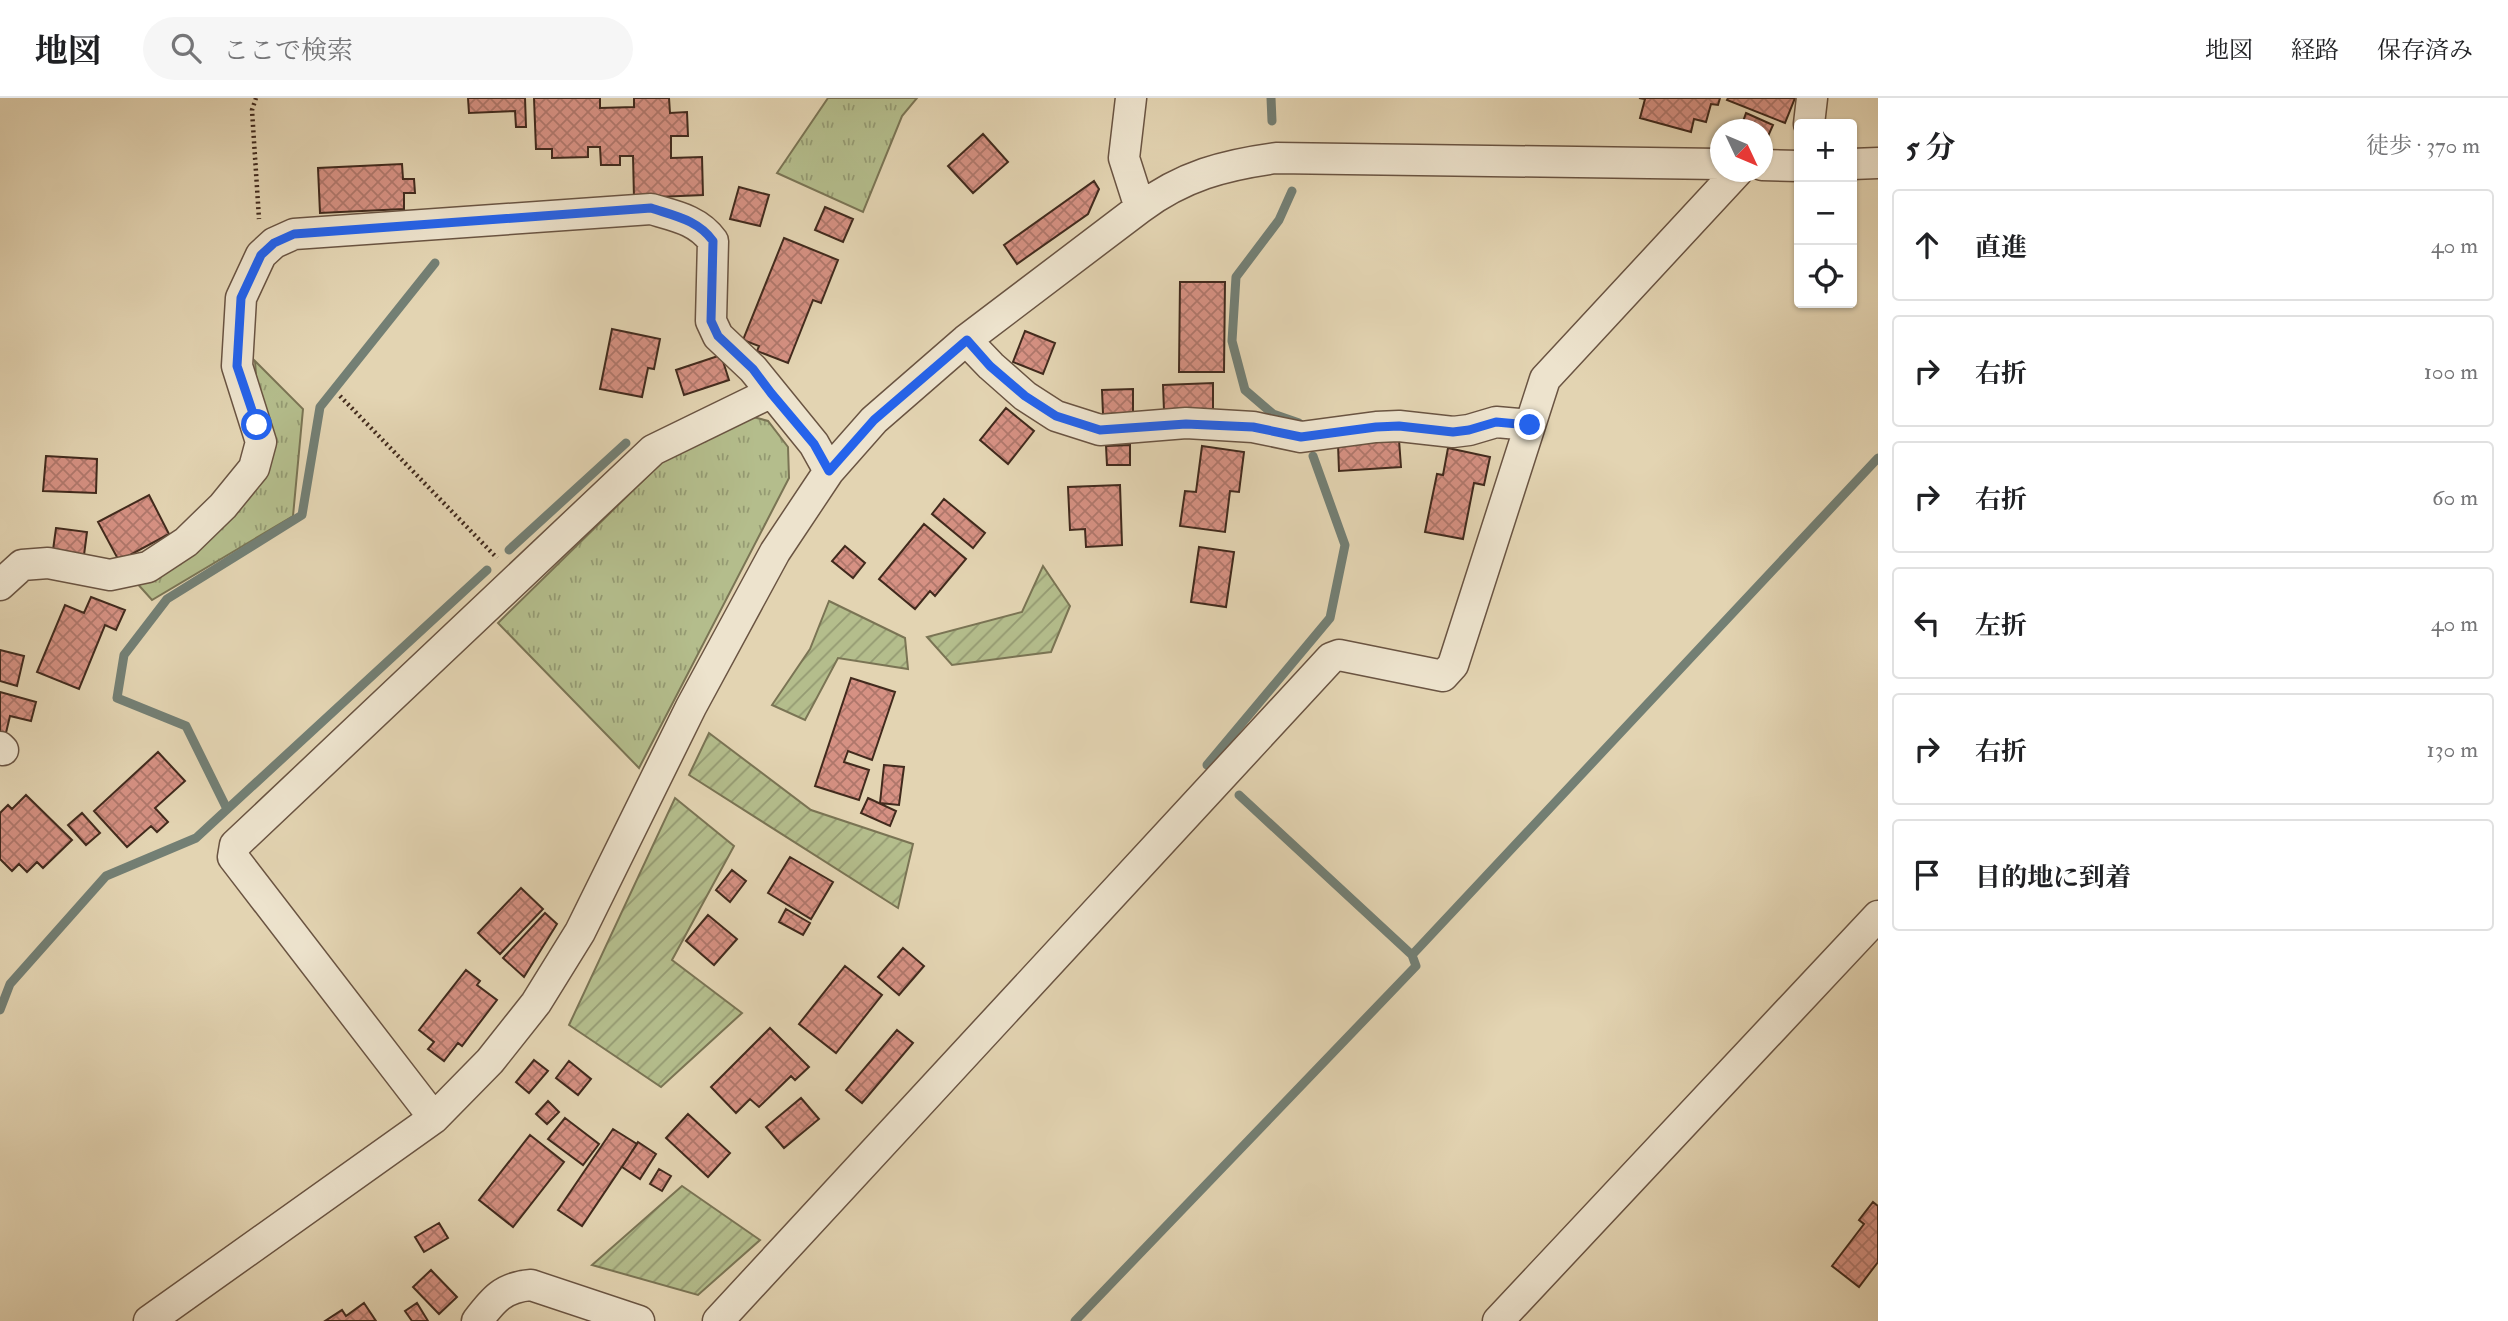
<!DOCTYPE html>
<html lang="ja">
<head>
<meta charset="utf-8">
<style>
	:root { --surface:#fff; --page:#f6f6f6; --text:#202124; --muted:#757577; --line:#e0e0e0 }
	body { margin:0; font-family:"IM FELL Double Pica","Noto Serif JP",serif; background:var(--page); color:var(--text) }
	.controls { position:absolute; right:21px; top:21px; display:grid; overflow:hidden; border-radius:7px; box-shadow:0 2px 5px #0004 }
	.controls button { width:63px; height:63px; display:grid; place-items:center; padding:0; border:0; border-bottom:2px solid var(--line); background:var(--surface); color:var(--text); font:35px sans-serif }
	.compass { position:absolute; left:1710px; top:21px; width:63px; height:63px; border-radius:50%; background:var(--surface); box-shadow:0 2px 5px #0004; rotate:134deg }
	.stop { position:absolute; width:21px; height:21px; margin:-16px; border:5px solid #2563eb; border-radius:50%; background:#fff }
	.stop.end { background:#2563eb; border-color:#fff; box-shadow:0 2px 7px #0008 }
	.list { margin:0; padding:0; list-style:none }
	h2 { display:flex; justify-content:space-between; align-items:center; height:91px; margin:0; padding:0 28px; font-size:30px }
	h2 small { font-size:23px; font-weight:400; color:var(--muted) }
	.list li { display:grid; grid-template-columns:46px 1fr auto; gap:21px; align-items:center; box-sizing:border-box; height:112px; margin:0 14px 14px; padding:0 14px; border:2px solid var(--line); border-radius:7px }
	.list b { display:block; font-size:26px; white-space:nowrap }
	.list em { font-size:23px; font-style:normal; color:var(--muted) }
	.icon { flex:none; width:38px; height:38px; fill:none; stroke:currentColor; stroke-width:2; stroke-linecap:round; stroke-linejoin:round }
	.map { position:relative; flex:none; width:1878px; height:1223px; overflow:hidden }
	header { display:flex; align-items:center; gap:42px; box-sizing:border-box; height:98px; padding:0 35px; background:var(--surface); border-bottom:2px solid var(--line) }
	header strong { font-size:33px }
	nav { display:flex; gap:38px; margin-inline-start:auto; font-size:24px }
	.search { width:490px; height:63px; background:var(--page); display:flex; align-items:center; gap:18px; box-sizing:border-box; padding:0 24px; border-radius:38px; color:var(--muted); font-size:26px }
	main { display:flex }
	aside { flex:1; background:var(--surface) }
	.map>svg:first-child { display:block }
	.grass { fill:url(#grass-tufts); stroke:#7a7454; stroke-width:2 }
	.garden { fill:url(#garden-furrows); stroke:#7a7454; stroke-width:2 }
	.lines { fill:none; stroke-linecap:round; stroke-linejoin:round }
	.stream { stroke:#737f74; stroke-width:9 }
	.building { fill:url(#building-cross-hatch); stroke:#412a1d; stroke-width:2 }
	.minor-casing { stroke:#6a5442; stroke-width:33 }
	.path { stroke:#412a1d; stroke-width:4.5; stroke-dasharray:2 3.5; stroke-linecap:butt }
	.minor { stroke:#ede3cd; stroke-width:30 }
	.route { stroke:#2563eb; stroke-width:9 }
</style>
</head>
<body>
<header>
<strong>地図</strong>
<div class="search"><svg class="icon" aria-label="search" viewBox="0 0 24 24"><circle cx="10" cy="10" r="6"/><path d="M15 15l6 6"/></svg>ここで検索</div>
<nav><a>地図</a><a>経路</a><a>保存済み</a></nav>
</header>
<main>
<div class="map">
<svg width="1878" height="1223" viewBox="0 0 1878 1223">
	<defs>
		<pattern id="grass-tufts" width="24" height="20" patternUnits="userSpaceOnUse" patternTransform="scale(1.75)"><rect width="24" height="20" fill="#b4bd8c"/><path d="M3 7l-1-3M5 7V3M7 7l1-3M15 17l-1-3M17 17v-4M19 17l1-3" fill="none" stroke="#949a72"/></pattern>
		<pattern id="garden-furrows" width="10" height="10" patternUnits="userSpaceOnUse" patternTransform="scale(1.75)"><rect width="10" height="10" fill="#b4bd8c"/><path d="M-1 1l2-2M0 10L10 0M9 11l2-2" fill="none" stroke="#949a72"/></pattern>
		<pattern id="building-cross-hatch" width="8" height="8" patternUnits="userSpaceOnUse" patternTransform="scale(1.75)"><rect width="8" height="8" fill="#d69183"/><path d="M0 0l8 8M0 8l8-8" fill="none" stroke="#af776b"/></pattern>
	</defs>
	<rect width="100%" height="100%" fill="#e3d4b2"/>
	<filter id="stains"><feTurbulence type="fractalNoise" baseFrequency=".00286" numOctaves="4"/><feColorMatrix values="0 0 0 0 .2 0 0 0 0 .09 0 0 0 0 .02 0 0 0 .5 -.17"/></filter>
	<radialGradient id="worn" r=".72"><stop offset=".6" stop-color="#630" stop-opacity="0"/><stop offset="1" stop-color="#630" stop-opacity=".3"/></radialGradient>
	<!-- grass -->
	<path class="grass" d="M828,0H917L902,18L863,114L777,75Z
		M255,263L303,311L293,418L152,502L135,483L263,377Z
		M746,317L768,323L788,349L789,380L639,670L498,525L670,356Z"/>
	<!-- garden -->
	<path class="garden" d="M1043,468L1070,508L1051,554L952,567L927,539L1022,514Z
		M829,503L905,540L908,571L838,560L805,622L772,607L810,551Z
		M709,635L811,712L913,746L898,810L689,677Z
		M675,700L734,748L672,862L742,915L661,989L569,927Z
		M682,1088L760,1142L698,1197L592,1167Z"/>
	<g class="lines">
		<!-- stream -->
		<path class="stream" d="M1271,0L1272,23
			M1292,93L1279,122L1236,179L1232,243L1245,292L1273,316L1299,325
			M509,452L626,345
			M1207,667L1330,520L1345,447L1313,358
			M1239,697L1412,857
			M227,711L186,628L117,600L124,557L167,501L302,417L320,309L435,165
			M0,912L10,886L106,778L196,740L487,472
			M1075,1223L1416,868L1412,857L1878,360"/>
	</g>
	<!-- building -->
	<path class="building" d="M468,0H525L526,29H516L515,13L469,15Z
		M534,0H600V10L634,9V0H669L670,15L687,14L688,38H671V60L702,59L703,97L634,100L633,58H620V67H601L600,49H588V59L552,60V51H536Z
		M1639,0H1720L1718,7L1711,6L1706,24L1694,21L1691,34L1640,20L1645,1Z
		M1728,0H1795L1785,25L1727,2Z
		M1746,15L1773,27L1765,45L1762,44V32H1740Z
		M983,36L1008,64L973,95L948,68Z
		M402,66L403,81H414L415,95H404V111L320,115L318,70Z
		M1094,83L1099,91L1088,116L1017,166L1004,147Z
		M739,89L769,97L760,128L730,121Z
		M825,109L853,121L843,144L815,132Z
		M784,140L838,162L821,205L813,202L788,265L757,253L759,248L743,242Z
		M1180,184H1225L1224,274H1179Z
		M612,231L660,241L654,271L648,270L642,299L600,291Z
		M1025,233L1055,245L1043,276L1013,264Z
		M721,257L729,282L684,297L676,272Z
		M1213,285V311L1164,313L1163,287Z
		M1133,291V315L1103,316L1102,292Z
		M1006,310L1034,333L1008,366L980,342Z
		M1399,342L1401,369L1339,373L1338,346Z
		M1130,347V367H1107L1106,348Z
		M1202,348L1244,354L1239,394L1230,393L1225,434L1180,428L1185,393L1196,394Z
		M1448,350L1490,359L1484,387L1474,385L1463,441L1425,434L1437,376L1443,377Z
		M46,358L97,361L96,395L43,393Z
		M1120,387L1122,447L1086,449L1085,431L1070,432L1068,389Z
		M149,397L169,436L119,463L98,424Z
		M944,401L985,435L973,450L932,416Z
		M924,426L966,461L935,498L930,493L915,511L879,481Z
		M56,430L87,434L84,457L53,452Z
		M845,448L865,465L853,480L832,463Z
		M1199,449L1234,454L1226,509L1191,504Z
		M91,499L125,512L116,532L105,527L79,591L37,574L65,507L84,515Z
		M0,552L24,558L17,588L0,583Z
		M851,580L895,594L872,662L848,653L844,664L869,672L859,702L815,688Z
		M0,594L36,604L31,623L10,618L5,639L0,635Z
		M158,654L185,683L155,710L168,724L157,734L151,728L127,749L94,713Z
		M884,667L904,669L899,707L880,705Z
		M26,697L72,742L43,770L37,764L27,774L19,766L12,773L0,761V715L8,707L12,711Z
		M868,700L896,713L890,728L861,715Z
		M82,715L100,735L86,747L68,727Z
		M790,759L833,784L811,821L768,795Z
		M732,772L746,783L730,804L716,792Z
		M521,790L543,811L500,856L478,835Z
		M786,811L810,825L803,837L779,824Z
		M545,815L557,826L524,879L503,860Z
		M708,817L737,841L714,867L686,843Z
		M903,850L924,868L899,897L878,879Z
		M845,868L882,897L836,955L799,926Z
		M466,872L480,883L477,887L497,902L462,948L458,945L444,963L428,951L434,944L419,932Z
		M770,930L809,969L795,982L791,978L759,1009L750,1001L736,1015L711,989Z
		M897,932L913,945L862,1005L846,992Z
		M534,962L548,973L529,995L516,984Z
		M569,963L591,981L578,997L556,980Z
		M801,1000L819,1021L784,1050L766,1029Z
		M548,1003L559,1014L547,1026L536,1016Z
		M688,1016L730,1055L708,1079L666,1040Z
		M565,1020L599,1046L583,1067L548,1041Z
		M613,1031L637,1046L582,1128L558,1112Z
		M530,1037L564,1064L513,1129L479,1102Z
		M638,1044L656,1056L640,1081L622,1069Z
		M659,1071L671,1078L662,1093L650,1086Z
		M1873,1104L1878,1108V1164L1859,1189L1832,1168L1864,1126L1859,1122Z
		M439,1125L448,1140L424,1154L415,1139Z
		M431,1172L457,1199L439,1216L413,1189Z
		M364,1205L376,1223H325L342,1212L346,1218Z
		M417,1205L428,1223H412L405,1213Z"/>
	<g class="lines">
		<!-- minor casing -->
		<g class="minor-casing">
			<path id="minor" d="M1131,0L1124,60L1140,110
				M1809,26L1812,0
				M1852,66L1878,65
				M1762,67L1799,68
				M966,242L991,268L1025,298L1056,318L1100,332L1186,325L1253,329L1301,339L1376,329L1399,328L1453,334L1469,332L1496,324L1530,327
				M0,487L22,467L48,465L110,477L148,469L186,444L223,408L254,370L261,344L237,268L241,200L261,157L274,145L294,136L651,111C675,118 698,122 713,143L711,223L718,238L753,271L814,346L829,373
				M0,649L3,652
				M434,1020L233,759L235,747L653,352L770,295
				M149,1223L434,1020L490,963L536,905L580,834L691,609L775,454L829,373L874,322L966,242L1140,110C1183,78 1224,67 1276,60L1720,66
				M477,1223C493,1202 503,1189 531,1187L639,1223
				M718,1223L1331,560L1339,557L1443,578L1453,567L1545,281L1737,74
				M1498,1223L1878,818"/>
		</g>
		<!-- path -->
		<path class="path" d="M256,0L252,12L259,121
			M340,298L497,460"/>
		<!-- minor -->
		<use href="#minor" class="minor"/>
	</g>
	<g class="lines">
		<!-- route -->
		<path class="route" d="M257,327L237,268L241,200L261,157L274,145L294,136L651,110C675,118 698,122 713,143L711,223L718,238L753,271L771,295L814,346L829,373L874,322L967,242L990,268L1025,298L1056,318L1100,332L1186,326L1253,329L1301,339L1376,329L1399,328L1453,334L1469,332L1496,324L1530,327"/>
	</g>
	<rect width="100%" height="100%" filter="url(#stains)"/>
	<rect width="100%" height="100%" fill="url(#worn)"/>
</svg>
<div class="controls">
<button>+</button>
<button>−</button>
<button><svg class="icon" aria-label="locate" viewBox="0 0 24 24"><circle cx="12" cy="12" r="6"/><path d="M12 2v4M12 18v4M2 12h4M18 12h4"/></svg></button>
</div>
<svg class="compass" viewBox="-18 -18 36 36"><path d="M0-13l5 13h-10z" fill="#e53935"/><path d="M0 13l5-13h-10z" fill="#757577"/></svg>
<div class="stop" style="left:257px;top:327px"></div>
<div class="stop end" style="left:1530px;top:327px"></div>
</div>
<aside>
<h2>5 分<small>徒歩 · 370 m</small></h2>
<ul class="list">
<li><svg class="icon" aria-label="ahead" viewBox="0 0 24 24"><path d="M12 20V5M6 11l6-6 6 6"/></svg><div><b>直進</b></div><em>40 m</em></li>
<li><svg class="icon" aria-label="right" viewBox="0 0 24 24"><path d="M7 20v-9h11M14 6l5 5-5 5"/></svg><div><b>右折</b></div><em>100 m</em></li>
<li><svg class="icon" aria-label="right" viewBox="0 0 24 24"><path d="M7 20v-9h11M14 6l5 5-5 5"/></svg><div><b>右折</b></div><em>60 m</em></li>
<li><svg class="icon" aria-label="left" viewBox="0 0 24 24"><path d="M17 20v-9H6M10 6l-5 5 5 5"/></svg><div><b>左折</b></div><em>40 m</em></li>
<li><svg class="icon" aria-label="right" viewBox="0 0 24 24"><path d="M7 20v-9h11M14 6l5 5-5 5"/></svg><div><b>右折</b></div><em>130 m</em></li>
<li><svg class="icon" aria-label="arrive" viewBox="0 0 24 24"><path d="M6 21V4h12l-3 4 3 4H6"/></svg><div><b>目的地に到着</b></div></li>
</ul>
</aside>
</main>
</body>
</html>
